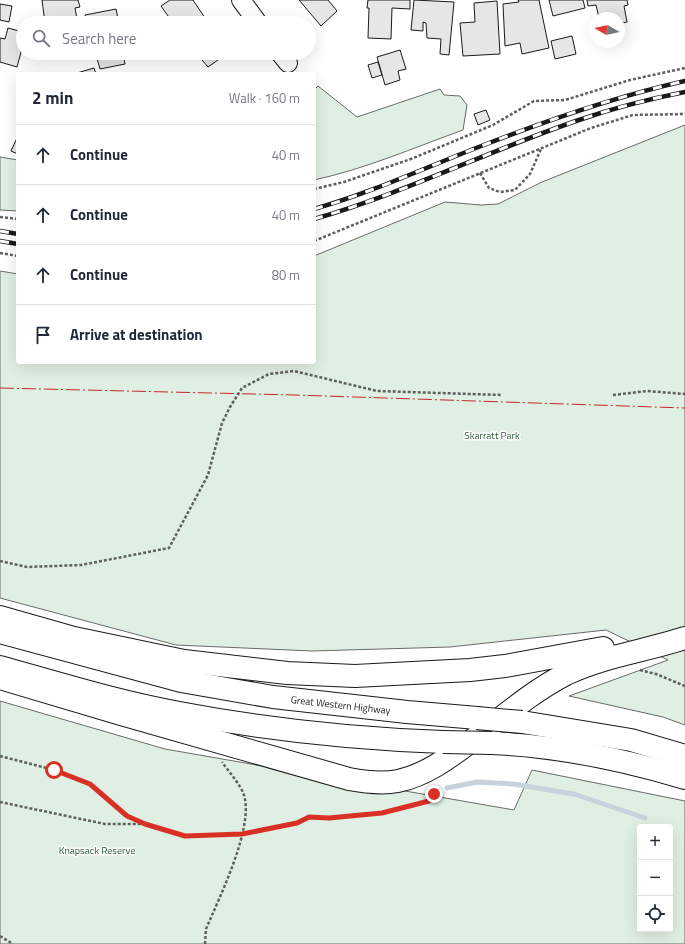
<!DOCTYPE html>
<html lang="en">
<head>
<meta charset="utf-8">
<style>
	:root { --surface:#fff; --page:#f2f2f3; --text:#1f2937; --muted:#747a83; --line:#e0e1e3 }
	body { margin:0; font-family:"Titillium Web",sans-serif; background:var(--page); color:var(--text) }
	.controls { position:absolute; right:12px; bottom:12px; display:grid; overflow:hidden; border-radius:4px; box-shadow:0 4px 16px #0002 }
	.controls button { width:36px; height:36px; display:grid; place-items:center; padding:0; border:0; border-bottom:1px solid var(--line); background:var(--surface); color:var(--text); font:20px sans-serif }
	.compass { position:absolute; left:589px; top:12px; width:36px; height:36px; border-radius:50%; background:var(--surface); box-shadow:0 4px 16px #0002; rotate:279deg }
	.stop { position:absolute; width:12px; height:12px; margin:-9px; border:3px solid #d93025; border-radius:50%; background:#fff }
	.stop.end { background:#d93025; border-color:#fff; box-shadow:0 1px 4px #0008 }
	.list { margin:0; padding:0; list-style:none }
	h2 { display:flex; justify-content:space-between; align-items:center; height:52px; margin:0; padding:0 16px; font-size:17px }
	h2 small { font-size:13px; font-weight:400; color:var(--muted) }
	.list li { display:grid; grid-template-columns:26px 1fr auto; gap:12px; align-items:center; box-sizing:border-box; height:60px; padding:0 16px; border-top:1px solid var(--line) }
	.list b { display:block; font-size:15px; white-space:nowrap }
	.list em { font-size:13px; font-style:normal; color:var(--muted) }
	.icon { flex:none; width:22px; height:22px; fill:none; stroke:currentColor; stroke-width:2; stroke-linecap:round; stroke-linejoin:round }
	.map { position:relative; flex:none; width:685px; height:944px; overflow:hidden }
	.search { position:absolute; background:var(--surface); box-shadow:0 4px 16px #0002; left:16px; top:16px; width:300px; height:44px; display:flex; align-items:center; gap:10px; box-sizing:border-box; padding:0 14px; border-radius:22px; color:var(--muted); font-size:15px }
	.panel { position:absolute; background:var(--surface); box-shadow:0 4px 16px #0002; left:16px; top:72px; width:300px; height:292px; border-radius:4px }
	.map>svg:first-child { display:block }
	.green { fill:#e0efe3; stroke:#6a6a6a; fill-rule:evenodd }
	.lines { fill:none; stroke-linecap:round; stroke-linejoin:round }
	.stream { stroke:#c6d2dc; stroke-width:5 }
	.building { fill:#e6e6e6; stroke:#1a1a1a }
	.minor-casing { stroke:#1a1a1a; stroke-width:20 }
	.major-casing { stroke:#1a1a1a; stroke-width:24 }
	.highway-casing { stroke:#1a1a1a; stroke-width:24 }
	.path { stroke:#5f5f5f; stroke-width:2.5; stroke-dasharray:3 2; stroke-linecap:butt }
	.minor { stroke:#fff; stroke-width:18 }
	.major { stroke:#fff; stroke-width:22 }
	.highway { stroke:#fff; stroke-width:22 }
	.rail-casing { stroke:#1a1a1a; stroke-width:4.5 }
	.rail { stroke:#fff; stroke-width:3; stroke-dasharray:9; stroke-linecap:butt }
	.highway-bridge-casing { stroke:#1a1a1a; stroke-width:24; stroke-linecap:butt }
	.highway-bridge { stroke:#fff; stroke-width:22 }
	.power { stroke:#c62828; stroke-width:1; stroke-dasharray:14 3 2 3; stroke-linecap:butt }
	.route { stroke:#d93025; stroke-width:5 }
	.labels { text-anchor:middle; stroke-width:3; stroke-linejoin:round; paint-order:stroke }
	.park-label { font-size:10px; fill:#2b5a34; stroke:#fff }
	.street-label { font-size:10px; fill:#1a1a1a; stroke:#fff }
</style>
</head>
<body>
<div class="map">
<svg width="685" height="944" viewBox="0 0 685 944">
	<rect width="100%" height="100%" fill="#fff"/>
	<!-- green -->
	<path class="green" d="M318,86L357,117L440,89L444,95L460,96L467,105L463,130C413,148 365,169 314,180V90Z
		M685,125V725L663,717L569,696L668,660L606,630L450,647L312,651L176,645L0,598V271L18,274V362H314V256L445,202L481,205L498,204L542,182Z
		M0,157L18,160V211L0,210Z
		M0,701L165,749L514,810L532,770L685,801V944H0ZM640,827H670V929H640Z"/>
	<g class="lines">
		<!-- stream -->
		<path class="stream" d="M447,788L477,782L513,784L574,794L645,818"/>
	</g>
	<!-- building -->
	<path class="building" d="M42,0H78L80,7L75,8L77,19L59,23H45Z
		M170,0H193L207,21L205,23H173L161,6Z
		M299,0H328L337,11L321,26Z
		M368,0H410V9L392,8L391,39L368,38L369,8H367Z
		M414,0L454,2L449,55L440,54L441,39L427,38L426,23L423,22V31L411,30Z
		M518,0H539L549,48L522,54L520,43L505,46L503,4L519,2Z
		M549,0H583L585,8L553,16Z
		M587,0H627L628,5L624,6L627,22L619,24V18H599L596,5L588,6Z
		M497,1L500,54L463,56L460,23L475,22L474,3Z
		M0,4L12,6L9,22L0,20Z
		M116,9L119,23H87L85,15Z
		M8,28L23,32V45L17,67L0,62V38L5,39Z
		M572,36L576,54L555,59L551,41Z
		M400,50L406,69L398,71L400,80L385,85L377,57Z
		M105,53H123L125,64L100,69L96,55Z
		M196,53H228L208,67Z
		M378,62L382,75L372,78L368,65Z
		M94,68L96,74H77V73Z
		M486,110L490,120L478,125L474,114Z
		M17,138H18V154L11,151Z"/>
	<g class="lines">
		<!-- minor casing -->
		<g class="minor-casing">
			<path id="minor" d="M241,0L258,23
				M280,53L288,63"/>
		</g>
		<!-- major casing -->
		<g class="major-casing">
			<path id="major" d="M0,617L74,638L184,661L287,673L355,676L470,670L505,666L603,648
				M0,678L121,714L349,779C365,782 382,784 398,781C427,775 451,756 474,739C504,716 533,691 566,674C604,656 646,651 685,638"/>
		</g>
		<!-- highway casing -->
		<g class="highway-casing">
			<g id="highway">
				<path id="s1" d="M0,632L181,681L273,697L407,712L477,718"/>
				<path d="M0,667C61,684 122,703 185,714C270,730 357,739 443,742"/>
				<path d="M522,722L631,740L685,756"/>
				<path d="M492,743C558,746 622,759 685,778"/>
			</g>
		</g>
		<!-- path -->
		<path class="path" d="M480,173L489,188L500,192L515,190L530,174L541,149
			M314,189L344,182L411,159L493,125L534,101L565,100L630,80L685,68
			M0,217L18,219
			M314,241L591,128L633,115L685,114
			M0,253L18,256
			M613,395L647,391L685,394
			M0,561L27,567L81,565L169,548L208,475L222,423L230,407L242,388L269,374L294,371L377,391L502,395
			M640,670L656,674L685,686
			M0,756L54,770L90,785L127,815L144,824
			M0,802L105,824H145L185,836L243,834L297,823L309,817L329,819L382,813L429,801L434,794L430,789
			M0,936L13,944
			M205,944L206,929C219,898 254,828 244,795C240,784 229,772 222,762"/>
		<!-- minor -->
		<use href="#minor" class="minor"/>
		<!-- major -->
		<use href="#major" class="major"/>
		<!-- highway -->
		<use href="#highway" class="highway"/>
		<!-- rail casing -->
		<g class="rail-casing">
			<path id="rail" d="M314,209C374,192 431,165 489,143C554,118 618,96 685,81
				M314,219C405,193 490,150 579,120C614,108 649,99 685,92
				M0,231L18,234
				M0,241L18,244"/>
		</g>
		<!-- rail -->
		<use href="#rail" class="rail"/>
		<!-- highway-bridge casing -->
		<g class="highway-bridge-casing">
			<path id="highway-bridge" d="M477,718L522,722
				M443,742L492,743"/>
		</g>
		<!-- highway-bridge -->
		<use href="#highway-bridge" class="highway-bridge"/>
		<!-- power -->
		<path class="power" d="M0,388L295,395L685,408"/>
	</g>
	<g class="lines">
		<!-- route -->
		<path class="route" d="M54,770L90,784L127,816L145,824L185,836L242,834L297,823L309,817L329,818L382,813L429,801L434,794"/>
	</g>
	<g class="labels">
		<!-- park labels -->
		<g class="park-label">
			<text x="492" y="439">Skarratt Park</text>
			<text x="97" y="854">Knapsack Reserve</text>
		</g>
		<!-- street labels -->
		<g class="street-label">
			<text dy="4" stroke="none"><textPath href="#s1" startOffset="349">Great Western Highway</textPath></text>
		</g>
	</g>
</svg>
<div class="controls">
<button>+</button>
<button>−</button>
<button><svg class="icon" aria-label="locate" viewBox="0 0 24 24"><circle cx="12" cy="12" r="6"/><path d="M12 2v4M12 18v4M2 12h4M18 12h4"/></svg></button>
</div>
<svg class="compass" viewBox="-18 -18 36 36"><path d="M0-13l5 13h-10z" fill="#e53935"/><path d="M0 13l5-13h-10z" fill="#747a83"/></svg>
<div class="stop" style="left:54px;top:770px"></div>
<div class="stop end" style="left:434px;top:794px"></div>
<div class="search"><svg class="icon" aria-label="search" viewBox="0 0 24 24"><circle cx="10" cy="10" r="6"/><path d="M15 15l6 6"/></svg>Search here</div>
<section class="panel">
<h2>2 min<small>Walk · 160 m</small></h2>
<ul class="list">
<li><svg class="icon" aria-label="ahead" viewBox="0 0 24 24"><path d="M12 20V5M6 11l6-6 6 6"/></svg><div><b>Continue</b></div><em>40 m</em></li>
<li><svg class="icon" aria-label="ahead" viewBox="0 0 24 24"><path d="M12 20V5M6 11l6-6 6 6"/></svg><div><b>Continue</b></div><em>40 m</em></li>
<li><svg class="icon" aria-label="ahead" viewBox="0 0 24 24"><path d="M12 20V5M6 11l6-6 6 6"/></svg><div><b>Continue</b></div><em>80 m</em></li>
<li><svg class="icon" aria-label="arrive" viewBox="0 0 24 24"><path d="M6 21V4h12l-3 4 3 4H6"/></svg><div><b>Arrive at destination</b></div></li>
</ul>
</section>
</div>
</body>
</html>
